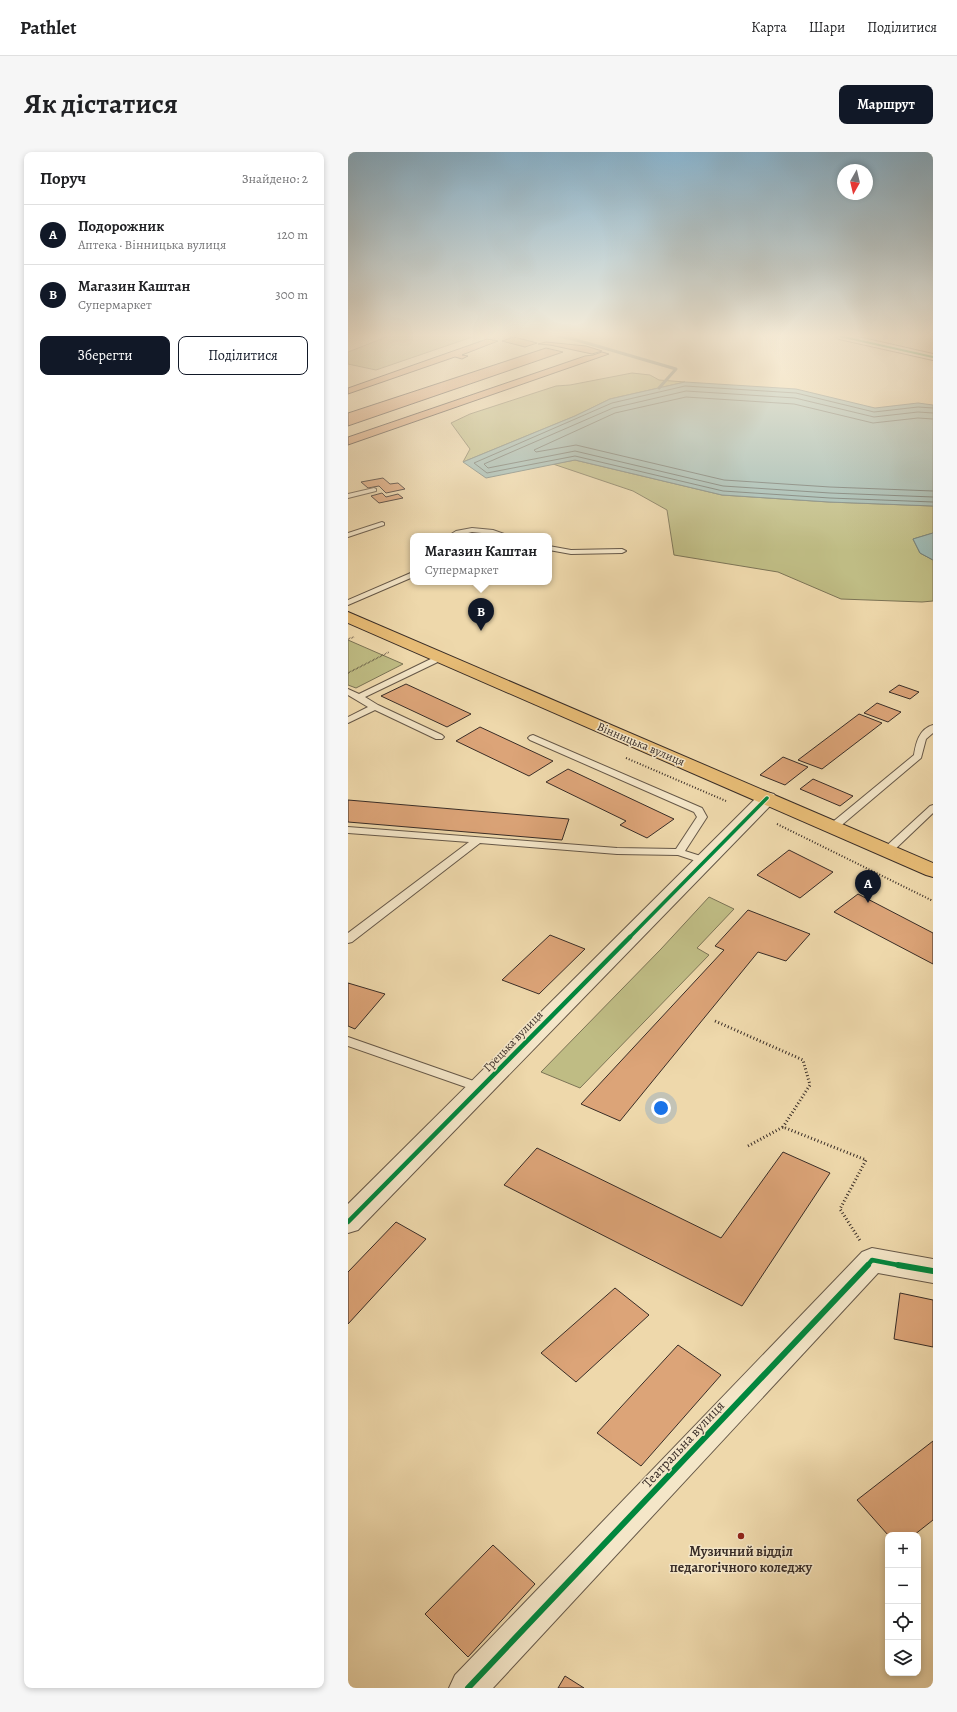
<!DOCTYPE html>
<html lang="uk">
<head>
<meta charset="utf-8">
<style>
	:root { --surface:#fff; --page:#f6f6f6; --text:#202124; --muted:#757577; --line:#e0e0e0; --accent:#111827 }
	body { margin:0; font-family:Alegreya,serif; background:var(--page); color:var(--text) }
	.controls { position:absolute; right:12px; bottom:12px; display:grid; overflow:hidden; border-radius:8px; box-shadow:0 2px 6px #0003 }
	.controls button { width:36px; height:36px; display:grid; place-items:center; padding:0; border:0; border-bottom:1px solid var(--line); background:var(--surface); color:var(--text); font:20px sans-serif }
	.compass { position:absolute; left:489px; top:12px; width:36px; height:36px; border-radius:50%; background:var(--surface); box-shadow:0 2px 6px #0003; rotate:188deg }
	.you { position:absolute; left:313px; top:956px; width:14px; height:14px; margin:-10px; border:3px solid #fff; border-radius:50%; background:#1a73e8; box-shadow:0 0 0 6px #1a73e833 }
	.badge { display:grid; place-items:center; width:26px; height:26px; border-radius:50%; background:var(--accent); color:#fff; font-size:13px; font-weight:700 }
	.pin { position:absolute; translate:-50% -33px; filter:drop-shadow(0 1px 2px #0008) }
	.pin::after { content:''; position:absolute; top:21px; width:14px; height:12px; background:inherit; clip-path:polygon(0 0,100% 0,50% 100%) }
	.popup { position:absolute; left:62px; top:381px; width:142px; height:52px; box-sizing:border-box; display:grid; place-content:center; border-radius:8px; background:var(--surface); filter:drop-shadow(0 1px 3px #0005); font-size:13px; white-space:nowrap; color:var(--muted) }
	.popup b { font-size:15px; color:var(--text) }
	.popup::after { content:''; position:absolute; left:50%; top:100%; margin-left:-8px; border:8px solid transparent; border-top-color:var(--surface) }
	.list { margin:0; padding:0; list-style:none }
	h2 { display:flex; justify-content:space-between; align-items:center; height:52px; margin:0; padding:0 16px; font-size:17px }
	h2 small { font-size:13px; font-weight:400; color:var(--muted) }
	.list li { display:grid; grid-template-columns:26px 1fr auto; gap:12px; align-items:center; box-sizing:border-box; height:60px; padding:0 16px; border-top:1px solid var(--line) }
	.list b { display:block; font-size:15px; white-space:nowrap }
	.list p { margin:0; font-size:13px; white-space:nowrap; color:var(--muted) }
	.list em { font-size:13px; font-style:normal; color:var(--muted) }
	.actions { display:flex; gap:8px; padding:12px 16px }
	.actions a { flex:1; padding:9px 0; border:1px solid var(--accent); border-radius:8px; text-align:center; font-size:14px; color:var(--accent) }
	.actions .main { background:var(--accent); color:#fff }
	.icon { flex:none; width:22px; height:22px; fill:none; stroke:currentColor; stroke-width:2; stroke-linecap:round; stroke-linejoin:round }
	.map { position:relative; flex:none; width:585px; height:1536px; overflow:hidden; border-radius:8px }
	header { display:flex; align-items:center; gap:24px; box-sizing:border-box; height:56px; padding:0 20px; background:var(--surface); border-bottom:1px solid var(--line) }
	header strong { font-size:19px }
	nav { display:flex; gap:22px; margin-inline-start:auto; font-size:14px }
	.intro { display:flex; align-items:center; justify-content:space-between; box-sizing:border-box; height:96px; padding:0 24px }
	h1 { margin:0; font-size:28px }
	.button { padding:10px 18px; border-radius:8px; background:var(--accent); color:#fff; font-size:14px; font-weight:700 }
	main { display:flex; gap:24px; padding:0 24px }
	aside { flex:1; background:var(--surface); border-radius:8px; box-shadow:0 2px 6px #0003 }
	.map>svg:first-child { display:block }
	.green { fill:#bfbc84; stroke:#7c7456 }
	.water { fill:#9cb8b2; stroke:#74807a }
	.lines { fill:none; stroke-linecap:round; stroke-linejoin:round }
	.shore { stroke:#6a726c; stroke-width:1 }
	.stream { stroke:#74807a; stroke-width:3 }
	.building { fill:#dca478; stroke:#392d27 }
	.lane-casing { stroke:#665848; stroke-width:2 }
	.street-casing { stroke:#665848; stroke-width:2 }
	.primary-casing { stroke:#392d27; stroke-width:2 }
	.path-far2 { stroke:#392d27; stroke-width:1.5; stroke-dasharray:0.5 1; stroke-linecap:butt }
	.path-far1 { stroke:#392d27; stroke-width:2; stroke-dasharray:1 2; stroke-linecap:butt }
	.path { stroke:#392d27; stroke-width:3; stroke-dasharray:1 2.5; stroke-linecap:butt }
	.lane { fill:#f4e6c8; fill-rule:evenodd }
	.street { fill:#f4e6c8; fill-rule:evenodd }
	.primary { fill:#e7bc76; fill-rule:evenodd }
	.cycleway-far3-casing { stroke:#f4e6c8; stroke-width:3.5 }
	.cycleway-far2-casing { stroke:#f4e6c8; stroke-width:5.5 }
	.cycleway-far1-casing { stroke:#f4e6c8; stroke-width:7 }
	.cycleway-casing { stroke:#f4e6c8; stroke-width:8 }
	.cycleway-far3 { stroke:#00873e; stroke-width:2 }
	.cycleway-far2 { stroke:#00873e; stroke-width:3.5 }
	.cycleway-far1 { stroke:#00873e; stroke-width:4.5 }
	.cycleway { stroke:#00873e; stroke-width:6 }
	.poi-dot { fill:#8f2418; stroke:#f4e6c8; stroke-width:1.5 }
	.labels { text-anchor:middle; stroke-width:3; stroke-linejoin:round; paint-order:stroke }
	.street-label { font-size:12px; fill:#392d27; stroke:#f4e6c8 }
	.near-street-label { font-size:14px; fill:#392d27; stroke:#f4e6c8 }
	.near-poi-label { font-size:14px; font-weight:bold; fill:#392d27; stroke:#f4e6c8 }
</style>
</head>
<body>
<header>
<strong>Pathlet</strong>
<nav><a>Карта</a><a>Шари</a><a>Поділитися</a></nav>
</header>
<div class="intro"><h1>Як дістатися</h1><a class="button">Маршрут</a></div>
<main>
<aside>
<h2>Поруч<small>Знайдено: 2</small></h2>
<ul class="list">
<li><span class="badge">A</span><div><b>Подорожник</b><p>Аптека · Вінницька вулиця</p></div><em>120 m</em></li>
<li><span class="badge">B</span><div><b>Магазин Каштан</b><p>Супермаркет</p></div><em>300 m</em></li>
</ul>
<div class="actions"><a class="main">Зберегти</a><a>Поділитися</a></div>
</aside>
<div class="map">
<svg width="585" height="1536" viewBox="0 0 585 1536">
	<rect width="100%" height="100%" fill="#eed8ab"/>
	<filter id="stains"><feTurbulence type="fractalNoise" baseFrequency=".005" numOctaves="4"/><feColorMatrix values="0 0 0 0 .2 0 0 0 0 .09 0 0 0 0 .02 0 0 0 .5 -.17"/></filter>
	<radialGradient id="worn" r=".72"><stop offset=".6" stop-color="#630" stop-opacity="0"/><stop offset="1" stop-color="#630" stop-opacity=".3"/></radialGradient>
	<!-- green -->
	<path class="green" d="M41,184H127L28,218L0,212V200Z
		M284,221L302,223L311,228L337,230L262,247L227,264L115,310L122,297L103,271L122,262L208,234L222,233Z
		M227,308L374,343L481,350L585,354V381L565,387L572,401L585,408V449L574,450L493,447L430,420L326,403L319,358L285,339L205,312Z
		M0,488L55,512L8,536L0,533Z
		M361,745L386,757L349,796L361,803L232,936L193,920L313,797Z"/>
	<!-- water -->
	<path class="water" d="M337,230L448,237L527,256L570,251L585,253V354L481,350L374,343L227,308L138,326L115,310L227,264L262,247Z
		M585,381V408L572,401L565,387Z"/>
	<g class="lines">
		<!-- shore -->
		<path class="shore" d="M585,256L570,255L526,260L448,241L337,234L264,251L126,311L139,321L227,304L375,339L482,346L585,350
			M585,261L570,260L526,265L447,246L338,239L265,256L136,312L140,316L227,299L375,334L482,341L585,345
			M585,267L570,266L525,271L446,252L338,245L267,261L186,298L188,300L228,293L376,328L482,335L585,339"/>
		<!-- stream -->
		<path class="stream" d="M209,184L225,187L328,217L311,236"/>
	</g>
	<!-- building -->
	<path class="building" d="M166,185L189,191L177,195L154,189Z
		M139,187L150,189L114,203L120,204L114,207L107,205L0,242V236Z
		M198,190L238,194L254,199L244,202L202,193L190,192Z
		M198,196L215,200L0,274V261Z
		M254,200L261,202L0,293V285L237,204L245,203Z
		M35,326L42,332L50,331L57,337L38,341L31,334L20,336L13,330Z
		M34,341L38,345L50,342L55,346L31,351L23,344Z
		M58,532L123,562L99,575L33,544Z
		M551,533L571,540L562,547L541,540Z
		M529,551L553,560L540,570L516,561Z
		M511,562L534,571L474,617L450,608Z
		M132,575L205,609L181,624L108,589Z
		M435,605L460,615L437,633L412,623Z
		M220,617L326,667L299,686L272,673L278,669L198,630Z
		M465,627L505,644L492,654L452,637Z
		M0,648L221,667L214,688L0,670Z
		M441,698L485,720L452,746L409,723Z
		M510,742L585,781V812L486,760Z
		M400,758L462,782L438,809L410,800L272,969L233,952L376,798L367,794Z
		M202,783L237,797L191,842L154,828Z
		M0,831L37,842L7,877L0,874Z
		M189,996L373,1086L435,1000L482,1021L394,1154L156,1033Z
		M48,1070L78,1087L0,1172V1120Z
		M267,1136L301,1163L228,1230L193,1201Z
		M552,1141L585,1148V1195L546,1187Z
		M330,1193L373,1223L293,1314L249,1281Z
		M585,1289V1368L566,1383H540L509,1348Z
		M145,1393L187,1432L120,1505L77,1462Z
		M217,1524L236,1536H210Z"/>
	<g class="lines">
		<!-- lane casing -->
		<g class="lane-casing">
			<path id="lane" d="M26,336L28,337V339L0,346V342Z
				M34,370L36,371V373L0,385V381Z
				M124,376L145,378L162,384L124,380L109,384H100L108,379Z
				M201,394L223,398L274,397L278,399L274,401L223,402L201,398Z
				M65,420V425L0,453V448Z
				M93,502L96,503L97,505L96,507L17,545L30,553L94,583L96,585L94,587H88L27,558L0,571V565L20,555L0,543V537L11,542Z
				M585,573V581L578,587L573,606L489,677H481L480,675L481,673L566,603C568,591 571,577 585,573Z
				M185,583L354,656L359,665L337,699L362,707L363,709L362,711H354L330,703L269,702L132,691L4,790L0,791V781L121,690L0,681V675L269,696L328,697L349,665L346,660L182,588L180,586L182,584Z
				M585,653V661L543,701H535L534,699L535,697L582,654Z
				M0,885L137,933L139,936L137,939L133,941L129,939L0,894Z"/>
		</g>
		<!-- street casing -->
		<g class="street-casing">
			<path id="street" d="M486,184H506L585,202V208L491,187Z
				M419,640L426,642L429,646L426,650L10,1078L0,1081V1052L412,642Z
				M524,1096L585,1107V1131L530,1121L145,1536H101L107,1523L514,1100Z"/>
		</g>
		<!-- primary casing -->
		<g class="primary-casing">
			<path id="primary" d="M0,460L585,711V725L578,723L0,471Z"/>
		</g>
		<!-- path-far2 -->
		<path class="path-far2" d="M0,487L6,485
			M0,521L41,500"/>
		<!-- path-far1 -->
		<path class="path-far1" d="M278,606L378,649
			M429,672L585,749"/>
		<!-- path -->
		<path class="path" d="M367,869L455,908L462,933L435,975
			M400,994L435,975L518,1008L492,1057L513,1090"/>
		<!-- lane -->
		<use href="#lane" class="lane"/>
		<!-- street -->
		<use href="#street" class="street"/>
		<!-- primary -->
		<use href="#primary" class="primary"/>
		<!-- cycleway-far3 casing -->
		<g class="cycleway-far3-casing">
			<path id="cycleway-far3" d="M491,184L585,205"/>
		</g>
		<!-- cycleway-far2 casing -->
		<g class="cycleway-far2-casing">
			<path id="cycleway-far2" d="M281,786L419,646"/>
		</g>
		<!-- cycleway-far1 casing -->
		<g class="cycleway-far1-casing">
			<path id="cycleway-far1" d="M0,1070L282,785
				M519,1114L524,1108L555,1114"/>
		</g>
		<!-- cycleway casing -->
		<g class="cycleway-casing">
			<path id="cycleway" d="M550,1113L585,1119
				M120,1536L520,1113"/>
		</g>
		<!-- cycleway-far3 -->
		<use href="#cycleway-far3" class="cycleway-far3"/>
		<!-- cycleway-far2 -->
		<use href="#cycleway-far2" class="cycleway-far2"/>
		<!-- cycleway-far1 -->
		<use href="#cycleway-far1" class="cycleway-far1"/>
		<!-- cycleway -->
		<use href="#cycleway" class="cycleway"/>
	</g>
	<!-- sky -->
	<linearGradient id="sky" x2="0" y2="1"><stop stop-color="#89b6d2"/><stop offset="0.46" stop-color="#f7edd9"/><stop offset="1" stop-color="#f7edd9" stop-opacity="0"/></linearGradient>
	<rect width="585" height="399" fill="url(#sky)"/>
	<!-- markers -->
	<circle class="poi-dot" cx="393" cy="1384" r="4"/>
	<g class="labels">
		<!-- street labels -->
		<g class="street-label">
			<text transform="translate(293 592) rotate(23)" y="4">Вінницька вулиця</text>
			<text transform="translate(165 889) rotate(-46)" y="4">Грецька вулиця</text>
		</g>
		<!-- near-street labels -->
		<g class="near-street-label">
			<text transform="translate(335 1292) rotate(-47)" y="5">Театральна вулиця</text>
		</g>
		<!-- near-poi labels -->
		<g class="near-poi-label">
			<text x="393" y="1404">Музичний відділ<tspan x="393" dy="16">педагогічного коледжу</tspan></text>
		</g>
	</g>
	<rect width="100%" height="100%" filter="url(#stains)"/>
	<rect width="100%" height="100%" fill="url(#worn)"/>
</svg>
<div class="controls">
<button>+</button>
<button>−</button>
<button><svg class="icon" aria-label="locate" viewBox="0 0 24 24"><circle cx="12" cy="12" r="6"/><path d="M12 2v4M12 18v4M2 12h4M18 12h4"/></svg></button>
<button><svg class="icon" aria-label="layers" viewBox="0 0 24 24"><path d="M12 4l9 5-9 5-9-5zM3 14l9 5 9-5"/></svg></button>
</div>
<svg class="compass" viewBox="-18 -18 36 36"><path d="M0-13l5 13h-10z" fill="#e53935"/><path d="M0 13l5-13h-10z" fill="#757577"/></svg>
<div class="you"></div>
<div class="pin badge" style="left:520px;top:751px">A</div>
<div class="pin badge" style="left:133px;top:479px">B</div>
<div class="popup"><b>Магазин Каштан</b>Супермаркет</div>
</div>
</main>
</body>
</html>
